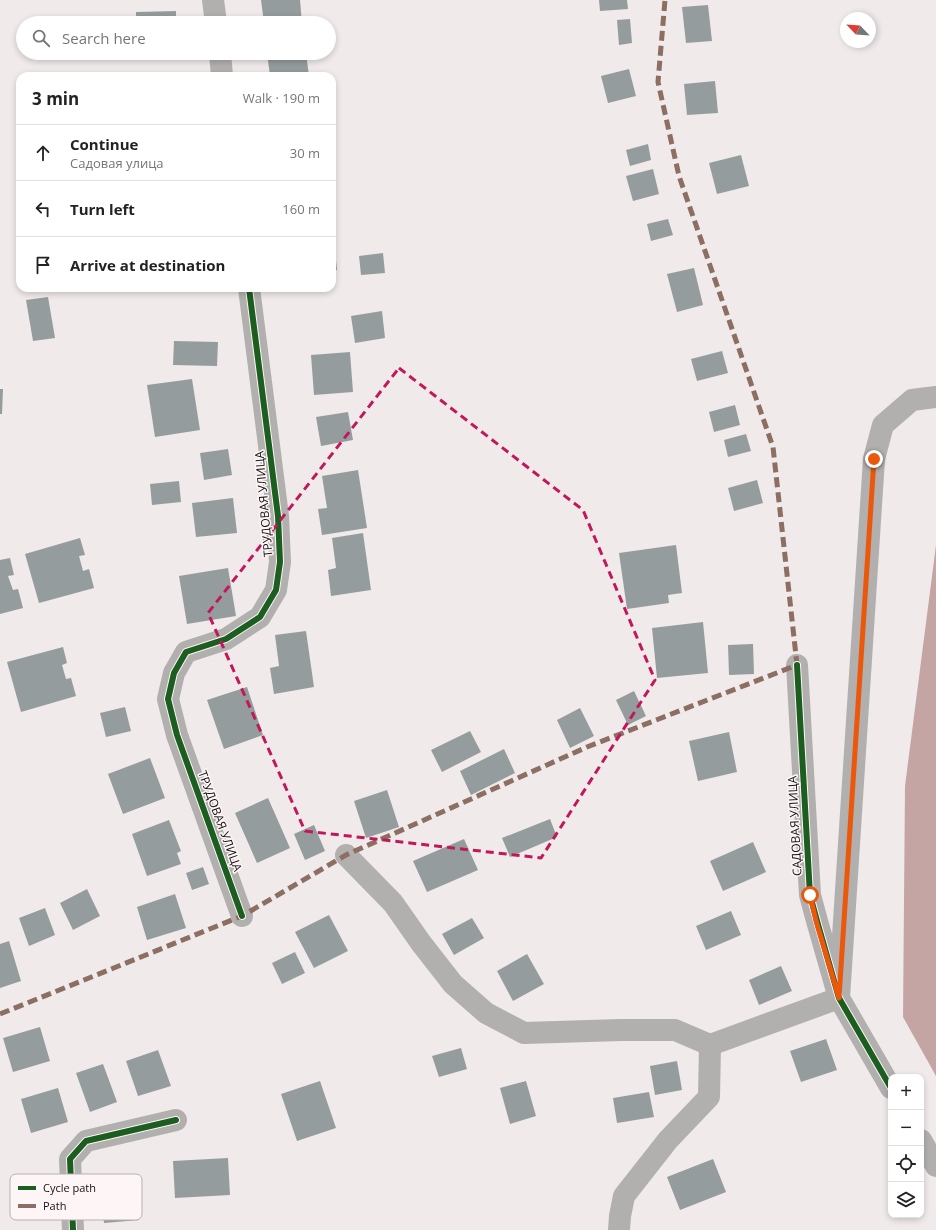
<!DOCTYPE html>
<html lang="en">
<head>
<meta charset="utf-8">
<style>
	:root { --surface:#fff; --page:#f6f6f6; --text:#222; --muted:#767676; --line:#e0e0e0 }
	body { margin:0; font-family:"Open Sans",sans-serif; background:var(--page); color:var(--text) }
	.controls { position:absolute; right:12px; bottom:12px; display:grid; overflow:hidden; border-radius:8px; box-shadow:0 2px 6px #0003 }
	.controls button { width:36px; height:36px; display:grid; place-items:center; padding:0; border:0; border-bottom:1px solid var(--line); background:var(--surface); color:var(--text); font:20px sans-serif }
	.compass { position:absolute; left:840px; top:12px; width:36px; height:36px; border-radius:50%; background:var(--surface); box-shadow:0 2px 6px #0003; rotate:295deg }
	.stop { position:absolute; width:12px; height:12px; margin:-9px; border:3px solid #ea580c; border-radius:50%; background:#fff }
	.stop.end { background:#ea580c; border-color:#fff; box-shadow:0 1px 4px #0008 }
	.list { margin:0; padding:0; list-style:none }
	h2 { display:flex; justify-content:space-between; align-items:center; height:52px; margin:0; padding:0 16px; font-size:17px }
	h2 small { font-size:13px; font-weight:400; color:var(--muted) }
	.list li { display:grid; grid-template-columns:26px 1fr auto; gap:12px; align-items:center; box-sizing:border-box; height:56px; padding:0 16px; border-top:1px solid var(--line) }
	.list b { display:block; font-size:15px; white-space:nowrap }
	.list p { margin:0; font-size:13px; white-space:nowrap; color:var(--muted) }
	.list em { font-size:13px; font-style:normal; color:var(--muted) }
	.icon { flex:none; width:22px; height:22px; fill:none; stroke:currentColor; stroke-width:2; stroke-linecap:round; stroke-linejoin:round }
	.map { position:relative; flex:none; width:936px; height:1230px; overflow:hidden }
	.search { position:absolute; background:var(--surface); box-shadow:0 2px 6px #0003; left:16px; top:16px; width:320px; height:44px; display:flex; align-items:center; gap:10px; box-sizing:border-box; padding:0 14px; border-radius:22px; color:var(--muted); font-size:15px }
	.panel { position:absolute; background:var(--surface); box-shadow:0 2px 6px #0003; left:16px; top:72px; width:320px; height:220px; border-radius:12px }
	.map>svg:first-child { display:block }
	.water { fill:#c5a4a4 }
	.building { fill:#959c9d }
	.lines { fill:none; stroke-linecap:round; stroke-linejoin:round }
	.minor { stroke:#b2afaf; stroke-width:22 }
	.quiet { stroke:#8d6e63; stroke-width:5; stroke-dasharray:10 5; stroke-linecap:butt }
	.cycleway-casing { stroke:#fef6f6; stroke-width:8 }
	.cycleway { stroke:#1b5e20; stroke-width:6 }
	.route { stroke:#ea580c; stroke-width:5 }
	.marked { fill:none; stroke:#c2185b; stroke-width:3; stroke-dasharray:8 5; stroke-linejoin:round }
	.labels { text-anchor:middle; stroke-width:3; stroke-linejoin:round; paint-order:stroke }
	.street-label { font-size:12px; fill:#141111; stroke:#fef6f6 }
	.key { fill:#fef6f6; stroke:#b8b1b1; stroke-width:1 }
	.key-label { font-size:11px; fill:#141111 }
</style>
</head>
<body>
<div class="map">
<svg width="936" height="1230" viewBox="0 0 936 1230">
	<rect width="100%" height="100%" fill="#f0eaea"/>
	<!-- water -->
	<path class="water" d="M936,545V1076L903,1017L905,786Z"/>
	<!-- building -->
	<path class="building" d="M261,0H300L302,23H264Z
		M599,0H627L628,9L600,11Z
		M708,5L712,41L686,43L682,7Z
		M176,11V23H136V12Z
		M630,19L632,43L619,45L617,20Z
		M267,53H306L309,76H270Z
		M629,69L636,96L608,103L601,76Z
		M715,81L718,113L687,115L684,84Z
		M648,144L651,160L630,166L626,150Z
		M741,155L749,186L717,194L709,163Z
		M653,169L659,194L633,201L626,176Z
		M668,219L673,235L651,241L647,224Z
		M332,232H333L337,270L332,271Z
		M383,253L385,273L361,275L359,256Z
		M694,268L703,305L677,312L667,274Z
		M48,297L55,338L33,341L26,300Z
		M382,311L385,338L355,343L351,316Z
		M174,341L218,342L217,366L173,365Z
		M722,351L728,373L697,381L691,359Z
		M350,352L353,392L314,395L311,355Z
		M192,379L200,430L155,437L147,385Z
		M0,389H3L2,414H0Z
		M735,405L740,425L714,432L709,412Z
		M348,412L353,440L321,446L316,417Z
		M746,434L751,451L728,457L724,440Z
		M228,449L232,475L204,480L200,453Z
		M358,470L367,528L322,535L318,509L327,508L322,476Z
		M757,480L763,503L734,511L728,488Z
		M179,481L181,502L152,505L150,484Z
		M233,498L237,533L196,537L192,503Z
		M363,533L371,590L331,596L328,570L336,568L332,538Z
		M80,538L85,555L79,556L83,571L89,569L94,588L39,603L25,554Z
		M676,545L682,593L668,595L669,603L627,609L619,553Z
		M10,558L14,575L8,576L13,590L18,589L23,608L0,614V560Z
		M228,568L236,616L187,624L179,576Z
		M703,622L708,673L657,678L652,628Z
		M306,631L314,687L274,694L270,668L279,666L275,635Z
		M753,644L754,674L729,675L728,645Z
		M63,647L67,663L62,665L66,679L71,678L76,696L21,712L7,662Z
		M247,687L263,735L224,749L207,700Z
		M634,691L646,716L628,725L616,700Z
		M125,707L131,731L106,737L100,713Z
		M580,708L594,736L570,748L557,720Z
		M470,731L481,752L442,772L431,750Z
		M729,732L737,772L698,781L689,741Z
		M504,749L515,773L471,795L460,771Z
		M150,758L165,798L123,814L108,774Z
		M387,790L399,827L366,838L354,801Z
		M268,798L290,848L257,863L235,813Z
		M550,819L557,837L510,857L502,838Z
		M169,820L181,851L177,853L181,864L147,876L132,834Z
		M314,825L325,851L305,860L294,834Z
		M464,839L478,870L427,892L413,861Z
		M753,842L766,872L723,891L710,861Z
		M203,867L209,884L192,890L186,873Z
		M87,889L100,916L73,930L60,903Z
		M175,894L186,928L147,940L137,907Z
		M45,908L55,935L29,946L19,918Z
		M731,911L741,935L706,950L696,926Z
		M329,915L348,951L314,968L295,932Z
		M472,918L484,938L454,955L442,934Z
		M9,941L21,981L0,988V944Z
		M295,952L305,973L282,984L272,963Z
		M527,954L544,984L513,1001L497,971Z
		M781,966L792,991L759,1005L749,980Z
		M40,1027L50,1061L13,1072L3,1038Z
		M826,1039L837,1070L801,1082L790,1051Z
		M461,1048L467,1069L439,1077L432,1056Z
		M158,1050L171,1086L138,1096L126,1061Z
		M677,1061L682,1090L655,1095L650,1066Z
		M103,1064L117,1102L90,1112L76,1073Z
		M320,1081L336,1128L297,1141L281,1094Z
		M526,1081L536,1116L510,1124L500,1088Z
		M58,1088L68,1122L31,1133L21,1099Z
		M649,1092L654,1117L617,1123L613,1098Z
		M228,1158L230,1195L175,1198L173,1161Z
		M713,1159L726,1192L680,1210L667,1177Z
		M137,1198L139,1220L104,1223L102,1201Z"/>
	<g class="lines">
		<!-- minor -->
		<path class="minor" d="M213,0L216,23
			M220,53L222,76
			M797,665L810,895L817,921L839,998L891,1088
			M346,855L393,903L421,943L453,984L486,1013L524,1033L621,1030H675L710,1045L839,998L874,459L883,425L912,400L936,397
			M242,916L177,735L168,699L174,673L186,652L226,639L260,617L276,590L280,562L278,516L249,288
			M921,1140L936,1166
			M73,1230L70,1159L86,1141L176,1120
			M619,1230L620,1216L624,1196L668,1140L709,1097L710,1045"/>
		<!-- quiet -->
		<path class="quiet" d="M0,1014L242,916L346,855L587,747L797,665L773,447L679,176L658,82L665,0"/>
		<!-- cycleway casing -->
		<g class="cycleway-casing">
			<path id="cycleway" d="M797,665L810,895L817,921L839,998L891,1088
				M242,916L177,735L168,699L174,673L186,652L226,639L260,617L276,590L280,562L278,516L249,288
				M73,1230L70,1159L86,1141L176,1120"/>
		</g>
		<!-- cycleway -->
		<use href="#cycleway" class="cycleway"/>
	</g>
	<g class="lines">
		<!-- route -->
		<path class="route" d="M810,895L816,921L839,998L874,459"/>
	</g>
	<!-- marked area -->
	<path class="marked" d="M399,368L583,510L655,680L541,858L305,831L208,613Z"/>
	<g class="labels">
		<!-- street labels -->
		<g class="street-label">
			<text transform="translate(264 504) rotate(-95)" y="4">ТРУДОВАЯ УЛИЦА</text>
			<text transform="translate(220 821) rotate(70)" y="4">ТРУДОВАЯ УЛИЦА</text>
			<text transform="translate(795 826) rotate(-93)" y="4">САДОВАЯ УЛИЦА</text>
		</g>
	</g>
	<!-- legend -->
	<rect x="10" y="1174" width="132" height="46" rx="6" class="key"/>
	<rect x="18" y="1186" width="18" height="4" fill="#1b5e20"/>
	<rect x="18" y="1204" width="18" height="4" fill="#8d6e63"/>
	<g class="key-label">
		<text x="43" y="1192">Cycle path</text>
		<text x="43" y="1210">Path</text>
	</g>
</svg>
<div class="controls">
<button>+</button>
<button>−</button>
<button><svg class="icon" aria-label="locate" viewBox="0 0 24 24"><circle cx="12" cy="12" r="6"/><path d="M12 2v4M12 18v4M2 12h4M18 12h4"/></svg></button>
<button><svg class="icon" aria-label="layers" viewBox="0 0 24 24"><path d="M12 4l9 5-9 5-9-5zM3 14l9 5 9-5"/></svg></button>
</div>
<svg class="compass" viewBox="-18 -18 36 36"><path d="M0-13l5 13h-10z" fill="#e53935"/><path d="M0 13l5-13h-10z" fill="#767676"/></svg>
<div class="stop" style="left:810px;top:895px"></div>
<div class="stop end" style="left:874px;top:459px"></div>
<div class="search"><svg class="icon" aria-label="search" viewBox="0 0 24 24"><circle cx="10" cy="10" r="6"/><path d="M15 15l6 6"/></svg>Search here</div>
<section class="panel">
<h2>3 min<small>Walk · 190 m</small></h2>
<ul class="list">
<li><svg class="icon" aria-label="ahead" viewBox="0 0 24 24"><path d="M12 20V5M6 11l6-6 6 6"/></svg><div><b>Continue</b><p>Садовая улица</p></div><em>30 m</em></li>
<li><svg class="icon" aria-label="left" viewBox="0 0 24 24"><path d="M17 20v-9H6M10 6l-5 5 5 5"/></svg><div><b>Turn left</b></div><em>160 m</em></li>
<li><svg class="icon" aria-label="arrive" viewBox="0 0 24 24"><path d="M6 21V4h12l-3 4 3 4H6"/></svg><div><b>Arrive at destination</b></div></li>
</ul>
</section>
</div>
</body>
</html>
